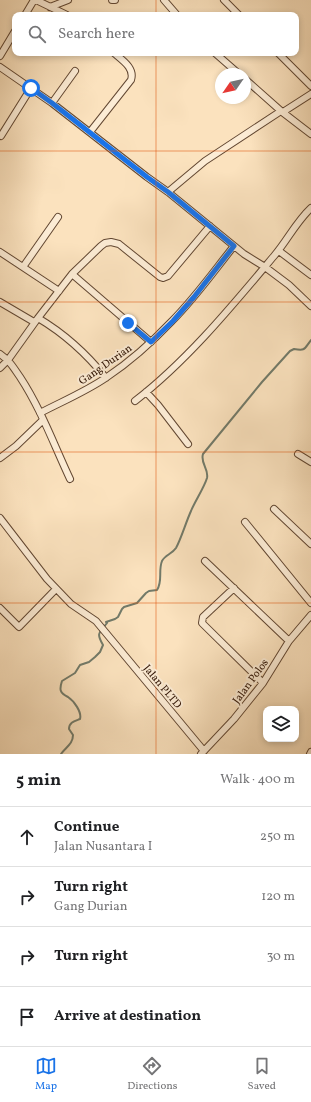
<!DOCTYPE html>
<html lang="en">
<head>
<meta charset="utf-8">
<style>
	:root { --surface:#fff; --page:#f6f6f6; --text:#202124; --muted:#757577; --line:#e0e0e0; --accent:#1a73e8 }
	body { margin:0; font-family:Vollkorn,serif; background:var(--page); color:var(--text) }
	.controls { position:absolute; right:12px; bottom:12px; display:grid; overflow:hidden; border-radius:8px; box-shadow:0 2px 6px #0003 }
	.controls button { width:36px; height:36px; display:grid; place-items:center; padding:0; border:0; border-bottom:1px solid var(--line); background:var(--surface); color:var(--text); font:20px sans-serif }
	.compass { position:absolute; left:215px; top:68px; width:36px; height:36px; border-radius:50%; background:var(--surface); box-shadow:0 2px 6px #0003; rotate:236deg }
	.stop { position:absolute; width:12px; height:12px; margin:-9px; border:3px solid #1a73e8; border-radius:50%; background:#fff }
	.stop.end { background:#1a73e8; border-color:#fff; box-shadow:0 1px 4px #0008 }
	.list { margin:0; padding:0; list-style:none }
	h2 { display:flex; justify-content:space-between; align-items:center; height:52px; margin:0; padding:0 16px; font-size:17px }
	h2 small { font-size:13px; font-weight:400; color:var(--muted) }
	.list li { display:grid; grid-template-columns:26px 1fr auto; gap:12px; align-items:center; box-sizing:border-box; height:60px; padding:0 16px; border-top:1px solid var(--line) }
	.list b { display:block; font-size:15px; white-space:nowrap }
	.list p { margin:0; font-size:13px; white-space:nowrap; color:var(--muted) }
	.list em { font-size:13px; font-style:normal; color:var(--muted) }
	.icon { flex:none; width:22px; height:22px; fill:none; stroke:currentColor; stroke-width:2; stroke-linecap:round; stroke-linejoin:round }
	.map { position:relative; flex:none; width:311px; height:754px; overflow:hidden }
	.search { position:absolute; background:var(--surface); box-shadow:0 2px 6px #0003; left:12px; right:12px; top:12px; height:44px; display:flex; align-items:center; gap:10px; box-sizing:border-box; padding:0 14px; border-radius:8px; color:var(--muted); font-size:15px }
	.sheet { height:292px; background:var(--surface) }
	nav { display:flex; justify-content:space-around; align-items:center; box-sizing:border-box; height:56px; border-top:1px solid var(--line); background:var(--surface); font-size:11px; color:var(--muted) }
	nav a { display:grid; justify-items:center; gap:2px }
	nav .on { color:var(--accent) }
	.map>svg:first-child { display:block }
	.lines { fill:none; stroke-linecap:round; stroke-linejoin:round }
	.stream { stroke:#727a69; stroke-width:2 }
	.street-casing { stroke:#624732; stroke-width:8 }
	.street { stroke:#fcecd5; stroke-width:6 }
	.route { stroke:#1a73e8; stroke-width:5 }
	.grid { fill:none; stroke:#df560c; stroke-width:1; stroke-opacity:0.55 }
	.labels { text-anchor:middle; stroke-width:4; stroke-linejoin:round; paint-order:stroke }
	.street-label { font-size:11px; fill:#2f1303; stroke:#fcecd5 }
</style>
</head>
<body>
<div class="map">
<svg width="311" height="754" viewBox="0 0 311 754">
	<rect width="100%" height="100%" fill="#fbe2be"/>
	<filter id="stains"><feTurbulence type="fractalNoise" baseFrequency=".005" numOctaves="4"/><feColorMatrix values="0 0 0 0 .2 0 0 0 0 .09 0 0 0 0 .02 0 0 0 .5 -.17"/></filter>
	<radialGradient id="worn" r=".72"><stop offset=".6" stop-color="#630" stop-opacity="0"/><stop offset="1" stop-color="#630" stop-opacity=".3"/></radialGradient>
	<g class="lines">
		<!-- stream -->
		<path class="stream" d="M61,754C66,747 73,744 73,735L69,729C69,722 75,721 80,719C82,712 74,701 68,697C60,693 59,690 62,681L75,673L80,665L89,662L95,657L100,652L103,645C96,633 99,633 107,623L106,622L115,619L118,617L122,609L124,607L137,603L146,593L149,591L157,590C163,581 158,571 162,561C165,555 172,554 176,548C181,539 186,522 191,511C195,501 204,488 207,478C209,469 200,463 203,454L262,382L290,351L294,349C306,351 304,349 311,340"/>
		<!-- street casing -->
		<g class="street-casing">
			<path id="street" d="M36,0L67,15
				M112,0H115
				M164,0L177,15
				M224,0L239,15
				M50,7L68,0
				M25,15L34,0
				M215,53L239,74
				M278,53L311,86
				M0,56L15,31
				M0,67L52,103L147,177L168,192L244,254L265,267L289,285L311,306
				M245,79L281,111L311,134
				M52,103L75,71
				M283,112L311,94
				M90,132L131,80C135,68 122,60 114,53
				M1,136L31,88
				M168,192L205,161L281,111
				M279,251L311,275
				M0,252L59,291
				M23,267L58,217
				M72,274L151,342
				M0,302L34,322
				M38,318L72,274L101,246L105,243L111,242L119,244L160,277L163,278L168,276L210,226
				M0,354C10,361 13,367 20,377C41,409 54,445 70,479
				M0,368L8,360L38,318C65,334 86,353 106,378
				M146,392L158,405L188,444
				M135,401C187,361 232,306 274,256C287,241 296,222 311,208
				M40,413C63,401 87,391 107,377C131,361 152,342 172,321C195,298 214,271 234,246
				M298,454L311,462
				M0,458L16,446L43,420
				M274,509L311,544
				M0,518L47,579L71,604L96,621L204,751
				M245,522L311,603
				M205,561L289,641
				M234,588L203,617L202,623L263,683
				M0,608L19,627L56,589
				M201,754L234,719L263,683L289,641L311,615
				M310,754L311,752"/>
		</g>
		<!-- street -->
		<use href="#street" class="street"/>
	</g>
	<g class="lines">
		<!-- route -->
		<path class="route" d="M31,88L52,103L147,177L168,192L234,246L194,297L173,321L151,342L128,323"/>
	</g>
	<!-- grid -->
	<path class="grid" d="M156,0V15M156,53V754M0,151H311M0,302H311M0,452H311M0,603H311"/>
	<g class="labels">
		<!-- street labels -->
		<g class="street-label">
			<text transform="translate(105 364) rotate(-35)" y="4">Gang Durian</text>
			<text transform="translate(250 681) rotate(-54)" y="4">Jalan Polos</text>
			<text transform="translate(163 686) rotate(50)" y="4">Jalan PLTD</text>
		</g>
	</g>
	<rect width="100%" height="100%" filter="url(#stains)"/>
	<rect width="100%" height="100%" fill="url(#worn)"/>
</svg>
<div class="controls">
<button><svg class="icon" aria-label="layers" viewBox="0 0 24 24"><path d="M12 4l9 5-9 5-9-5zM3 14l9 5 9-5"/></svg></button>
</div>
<svg class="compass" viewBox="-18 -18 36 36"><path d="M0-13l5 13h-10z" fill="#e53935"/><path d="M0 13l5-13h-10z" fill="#757577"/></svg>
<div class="stop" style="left:31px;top:88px"></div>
<div class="stop end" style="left:128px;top:323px"></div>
<div class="search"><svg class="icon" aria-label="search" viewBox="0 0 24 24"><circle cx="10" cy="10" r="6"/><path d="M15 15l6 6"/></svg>Search here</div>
</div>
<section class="sheet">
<h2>5 min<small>Walk · 400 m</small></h2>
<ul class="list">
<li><svg class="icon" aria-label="ahead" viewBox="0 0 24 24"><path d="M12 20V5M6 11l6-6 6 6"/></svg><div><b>Continue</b><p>Jalan Nusantara I</p></div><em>250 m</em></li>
<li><svg class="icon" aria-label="right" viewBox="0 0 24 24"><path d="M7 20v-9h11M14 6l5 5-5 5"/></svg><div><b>Turn right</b><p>Gang Durian</p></div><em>120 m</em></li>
<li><svg class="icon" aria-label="right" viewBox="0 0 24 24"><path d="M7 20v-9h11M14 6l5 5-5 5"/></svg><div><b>Turn right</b></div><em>30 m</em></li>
<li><svg class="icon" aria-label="arrive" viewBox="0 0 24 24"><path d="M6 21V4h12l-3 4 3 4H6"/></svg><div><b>Arrive at destination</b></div></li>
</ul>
</section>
<nav>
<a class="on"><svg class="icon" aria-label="map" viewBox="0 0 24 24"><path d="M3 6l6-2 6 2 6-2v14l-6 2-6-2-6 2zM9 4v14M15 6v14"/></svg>Map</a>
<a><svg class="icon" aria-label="directions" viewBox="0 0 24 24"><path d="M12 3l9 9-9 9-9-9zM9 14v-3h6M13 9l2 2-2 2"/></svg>Directions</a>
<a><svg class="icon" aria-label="saved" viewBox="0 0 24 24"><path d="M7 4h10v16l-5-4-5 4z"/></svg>Saved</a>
</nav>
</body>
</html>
